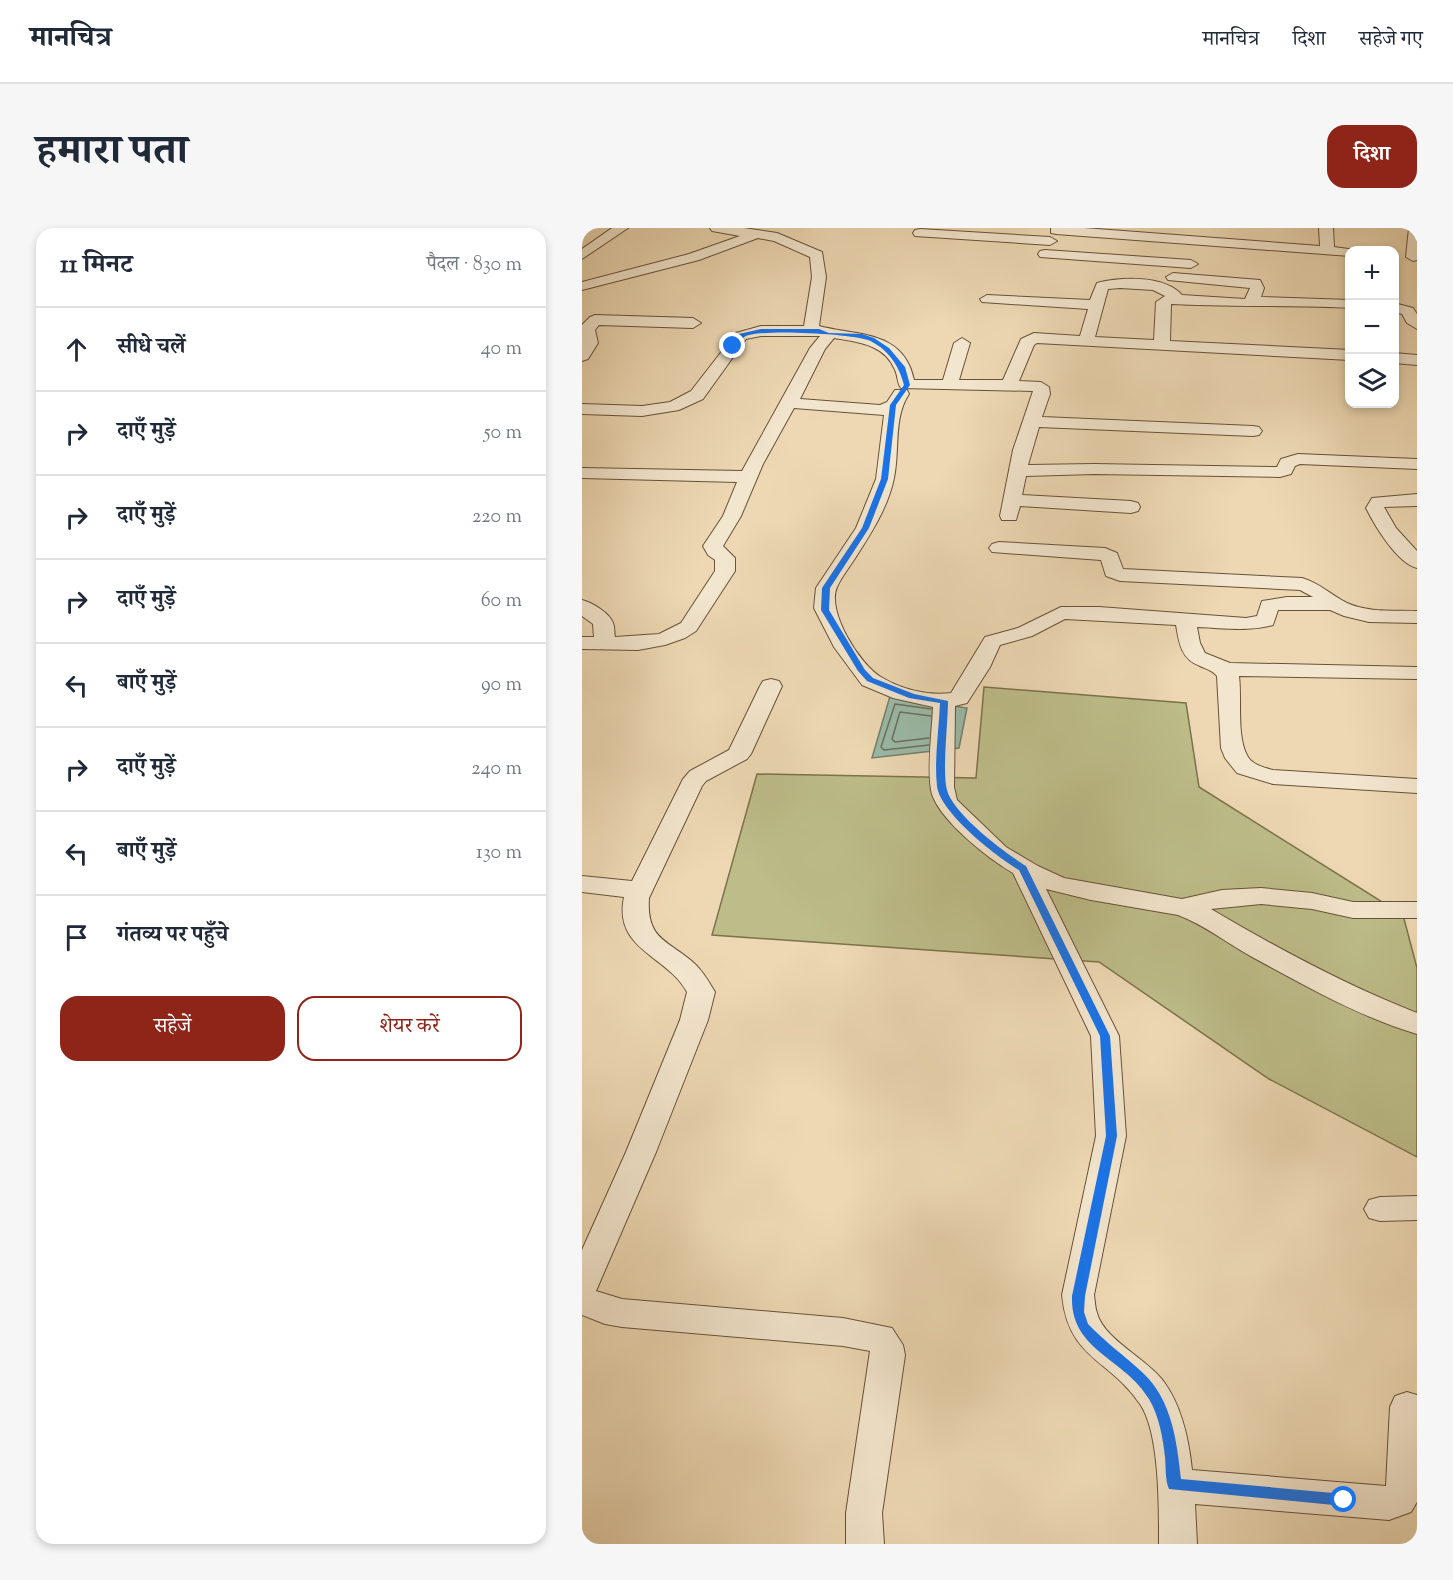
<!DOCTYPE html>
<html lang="hi">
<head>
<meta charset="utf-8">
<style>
	:root { --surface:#fff; --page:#f6f6f7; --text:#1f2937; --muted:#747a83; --line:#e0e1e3; --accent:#8f2418 }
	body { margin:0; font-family:"Sorts Mill Goudy","Noto Serif Devanagari",serif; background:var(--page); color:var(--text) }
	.controls { position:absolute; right:18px; top:18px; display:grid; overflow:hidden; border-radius:12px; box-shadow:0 3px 9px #0003 }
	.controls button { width:54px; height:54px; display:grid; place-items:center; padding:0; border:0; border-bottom:2px solid var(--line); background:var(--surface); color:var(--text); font:30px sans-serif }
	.stop { position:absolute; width:18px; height:18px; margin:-14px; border:4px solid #1a73e8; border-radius:50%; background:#fff }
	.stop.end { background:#1a73e8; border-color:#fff; box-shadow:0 2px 6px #0008 }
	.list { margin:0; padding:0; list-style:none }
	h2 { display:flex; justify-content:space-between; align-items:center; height:78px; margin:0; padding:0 24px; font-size:26px }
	h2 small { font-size:20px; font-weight:400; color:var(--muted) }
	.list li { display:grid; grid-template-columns:39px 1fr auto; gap:18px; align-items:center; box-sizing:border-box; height:84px; padding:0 24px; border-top:2px solid var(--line) }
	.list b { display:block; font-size:22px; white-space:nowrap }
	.list em { font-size:20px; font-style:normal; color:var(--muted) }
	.actions { display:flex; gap:12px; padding:18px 24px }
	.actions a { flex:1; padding:14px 0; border:2px solid var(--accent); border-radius:18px; text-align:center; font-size:21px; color:var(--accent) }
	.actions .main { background:var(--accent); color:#fff }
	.icon { flex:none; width:33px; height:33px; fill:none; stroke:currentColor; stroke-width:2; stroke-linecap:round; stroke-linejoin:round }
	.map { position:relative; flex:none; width:835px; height:1316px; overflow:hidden; border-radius:18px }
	header { display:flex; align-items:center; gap:36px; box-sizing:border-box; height:84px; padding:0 30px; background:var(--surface); border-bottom:2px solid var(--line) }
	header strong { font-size:28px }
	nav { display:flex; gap:33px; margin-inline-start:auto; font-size:21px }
	.intro { display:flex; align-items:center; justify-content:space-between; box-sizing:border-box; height:144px; padding:0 36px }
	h1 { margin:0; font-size:42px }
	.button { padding:15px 27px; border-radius:18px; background:var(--accent); color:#fff; font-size:21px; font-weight:700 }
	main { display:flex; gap:36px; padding:0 36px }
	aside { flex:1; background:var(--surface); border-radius:18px; box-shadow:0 3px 9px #0003 }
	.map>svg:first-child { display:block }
	.green { fill:#bdbd89; stroke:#7c724c; stroke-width:1.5 }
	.water { fill:#9abaa9; stroke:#747f6b; stroke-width:1.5 }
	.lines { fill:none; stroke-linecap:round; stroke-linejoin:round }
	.shore { stroke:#6b705c; stroke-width:1.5 }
	.minor-casing { stroke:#685238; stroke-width:2 }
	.minor { fill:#f3e6ce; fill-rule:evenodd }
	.route { fill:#1a73e8 }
</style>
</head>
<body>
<header>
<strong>मानचित्र</strong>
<nav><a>मानचित्र</a><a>दिशा</a><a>सहेजे गए</a></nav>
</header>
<div class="intro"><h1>हमारा पता</h1><a class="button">दिशा</a></div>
<main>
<aside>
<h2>11 मिनट<small>पैदल · 830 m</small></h2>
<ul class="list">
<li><svg class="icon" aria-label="ahead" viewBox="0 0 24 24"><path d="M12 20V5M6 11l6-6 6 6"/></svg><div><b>सीधे चलें</b></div><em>40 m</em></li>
<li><svg class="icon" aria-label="right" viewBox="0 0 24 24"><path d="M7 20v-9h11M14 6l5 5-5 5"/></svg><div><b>दाएँ मुड़ें</b></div><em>50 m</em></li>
<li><svg class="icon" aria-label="right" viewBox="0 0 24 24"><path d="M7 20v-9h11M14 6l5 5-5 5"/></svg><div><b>दाएँ मुड़ें</b></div><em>220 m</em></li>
<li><svg class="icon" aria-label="right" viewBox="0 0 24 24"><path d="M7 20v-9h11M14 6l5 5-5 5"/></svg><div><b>दाएँ मुड़ें</b></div><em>60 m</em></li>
<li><svg class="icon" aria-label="left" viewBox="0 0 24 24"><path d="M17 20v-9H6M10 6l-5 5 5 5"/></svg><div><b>बाएँ मुड़ें</b></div><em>90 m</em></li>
<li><svg class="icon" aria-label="right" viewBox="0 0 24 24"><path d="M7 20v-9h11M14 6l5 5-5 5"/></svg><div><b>दाएँ मुड़ें</b></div><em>240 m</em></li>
<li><svg class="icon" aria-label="left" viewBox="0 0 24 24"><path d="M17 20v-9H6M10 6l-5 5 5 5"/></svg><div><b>बाएँ मुड़ें</b></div><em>130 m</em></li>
<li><svg class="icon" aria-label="arrive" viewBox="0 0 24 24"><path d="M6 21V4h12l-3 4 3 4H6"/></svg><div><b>गंतव्य पर पहुँचे</b></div></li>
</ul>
<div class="actions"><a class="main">सहेजें</a><a>शेयर करें</a></div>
</aside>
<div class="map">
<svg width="835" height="1316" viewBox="0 0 835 1316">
	<rect width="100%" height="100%" fill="#edd8b3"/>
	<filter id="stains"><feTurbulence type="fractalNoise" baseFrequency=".00333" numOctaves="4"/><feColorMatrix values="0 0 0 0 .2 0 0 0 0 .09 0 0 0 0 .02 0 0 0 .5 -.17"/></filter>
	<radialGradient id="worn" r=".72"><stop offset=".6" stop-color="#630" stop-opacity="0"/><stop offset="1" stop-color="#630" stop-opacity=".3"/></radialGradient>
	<!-- green -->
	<path class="green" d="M402,459L604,475L617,559L821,687L835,740V929L687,851L517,734L130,707L175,546L394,550Z"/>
	<!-- water -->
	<path class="water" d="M308,468L385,480L377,520L290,530Z"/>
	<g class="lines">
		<!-- shore -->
		<path class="shore" d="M347,510L313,514L310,511L318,484L349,488
			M347,517L302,522L299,519L313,476L349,481"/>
		<!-- minor casing -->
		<g class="minor-casing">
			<path id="minor" d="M30,0H46L0,31V21Z
				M128,0H162L195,5L240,24L244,49L237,98C275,108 322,102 332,152H361L372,115L380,110L388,115L377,152H421L439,111L452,105L498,108L506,81L400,74L398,71L405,67L508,72L515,55C539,49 582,47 600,67L663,71L668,60L586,52L584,49L591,45L678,52L682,60L679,69L768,72V80C708,77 649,79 589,76L588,113L768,122V132L455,115L452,117L437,153L459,154L467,159L468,166L460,189L671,198L677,199L680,203L677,207L671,208L457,199L446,237L512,236L695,239L699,231L716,226L835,231V241L718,236L713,238L709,246L698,249L512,246L444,248L440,267L549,273L556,275L558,279L556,283L549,285L438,278L434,292H420L418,288L431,222L451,163L319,160C315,155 316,148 313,142C303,116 275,114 252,110L243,121L218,171L298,177L305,174L313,162H325L327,166C311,190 318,222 312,250C306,280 288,307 272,332C266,341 259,350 255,359C244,383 278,437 299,449C319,461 345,468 369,465L403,409L436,400L479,379H517L664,390L675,388L680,373L705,369H731L718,362L538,353L524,348L519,332L410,324L407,320L410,316L417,314L523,320L535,325L541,341L720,350C738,355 749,367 765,375C787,385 812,382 835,383V395L787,394L762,388L748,382H696L691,397C666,404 641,400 615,399L618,415L623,425L648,435L835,439V451L657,448C660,471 654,510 666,529C671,537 683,540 691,542L835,551V565L691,556L655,545L643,530L639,520L635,448C630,442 624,441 618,438C599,431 597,415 594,397L483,391L450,408L418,417L408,439L385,475L373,478L372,559L375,572L424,619L456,638L482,650L600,671L640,662L679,660L730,665L771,674H835V690H771L730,681L679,676L629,681C695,720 763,757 835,785V806C778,789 724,758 672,730C646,716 623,697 596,687L509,672L464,661L537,808L544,908L512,1067C513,1073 513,1080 515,1085C522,1112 566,1131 582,1154C600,1179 607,1212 610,1242L804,1258L808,1179L813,1168L825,1164L835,1167V1274L829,1284L807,1292L613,1276L615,1316H577C577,1281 578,1205 558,1176C528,1131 486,1131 480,1067L514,908L509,808L431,645C407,631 354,590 349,562C345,540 350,502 351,479L311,470L280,457L252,419L232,380L234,360L274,300L294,251L302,187L212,180L181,236L159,288L141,318L153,330V343L114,403L103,410L83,417L56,422L0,421V409H12L11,396L0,388V372C9,374 28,385 31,395C33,399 32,405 33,409L77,406L99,395L133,343V332L126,327L121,318L141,288L155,254L0,250V240L160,243L228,120L238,108H179L164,111L121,171L97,182L60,188L0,186V176L60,178L88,174L109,163L154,105L179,98H222L230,49L228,29L192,13L176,10L117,32L0,62V54L107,26L158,8L130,3ZM538,60L571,62L583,68L574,74L572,112L513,109L526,61Z
				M469,0H502L738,18L737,0H751L752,19L774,22H768V28L474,6L469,5Z
				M827,0H835V32L831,33L824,29Z
				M338,1L468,9L475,13L468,17L333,8L331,5L333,2Z
				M463,22L609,32L616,36L609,40L458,29L456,26L458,23Z
				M812,75L831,80L835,86V101L825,95L820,86L812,84Z
				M13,87L111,90L119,95L111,100L17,97L13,102L16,115L6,131L0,133V97L8,89Z
				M812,125L835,127V137L812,135Z
				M835,266V278L802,279L814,300L835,323V340C815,335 793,298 784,280L790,270Z
				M189,451L197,453L200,458L169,526L165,531L124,553L120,558L67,670C64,713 87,712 113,736C122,745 127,754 133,764L126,792L74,924L14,1063L40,1071L261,1090L310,1100L321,1117L323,1127L300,1285L302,1316H264V1285L288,1123L261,1118L40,1099L23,1096L0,1087V1022L44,924L98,792L105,764C85,727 31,722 42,669L0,664V648L50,653L101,551L108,543L147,522L178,458L181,453Z
				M835,968V992L798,993L787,990L782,981L787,972L798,969Z"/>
		</g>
		<!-- minor -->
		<use href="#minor" class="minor"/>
	</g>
	<!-- route -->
	<path class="route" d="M179,101H237L247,105L280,106L292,110L307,120L323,139L328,157L314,177L306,251L287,300L248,360L247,382L283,442L291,450L332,466L366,473C366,495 360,543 365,562C371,586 423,625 444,638L528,808L535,908L503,1068L502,1084L506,1096C523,1114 543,1128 561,1145C590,1172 595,1214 599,1251L762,1266L767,1267L769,1272L767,1277L762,1278L587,1261C583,1252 584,1240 583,1229C581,1210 577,1188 567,1171C543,1130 488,1123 490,1068L524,908L518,808L437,642C415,629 358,585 355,558C352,531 357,502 358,475L327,470L285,453L276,443L239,382L240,360L280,300L299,251L308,177L322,157C317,137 305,120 286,112C271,106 175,100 162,109C159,111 156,117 153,120L148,118L157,106Z"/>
	<rect width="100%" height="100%" filter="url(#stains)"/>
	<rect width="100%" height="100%" fill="url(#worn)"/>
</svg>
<div class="controls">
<button>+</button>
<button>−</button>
<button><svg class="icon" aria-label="layers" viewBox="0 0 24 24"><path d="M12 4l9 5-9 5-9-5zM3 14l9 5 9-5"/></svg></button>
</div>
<div class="stop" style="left:762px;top:1272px"></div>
<div class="stop end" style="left:151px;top:118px"></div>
</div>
</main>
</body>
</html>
